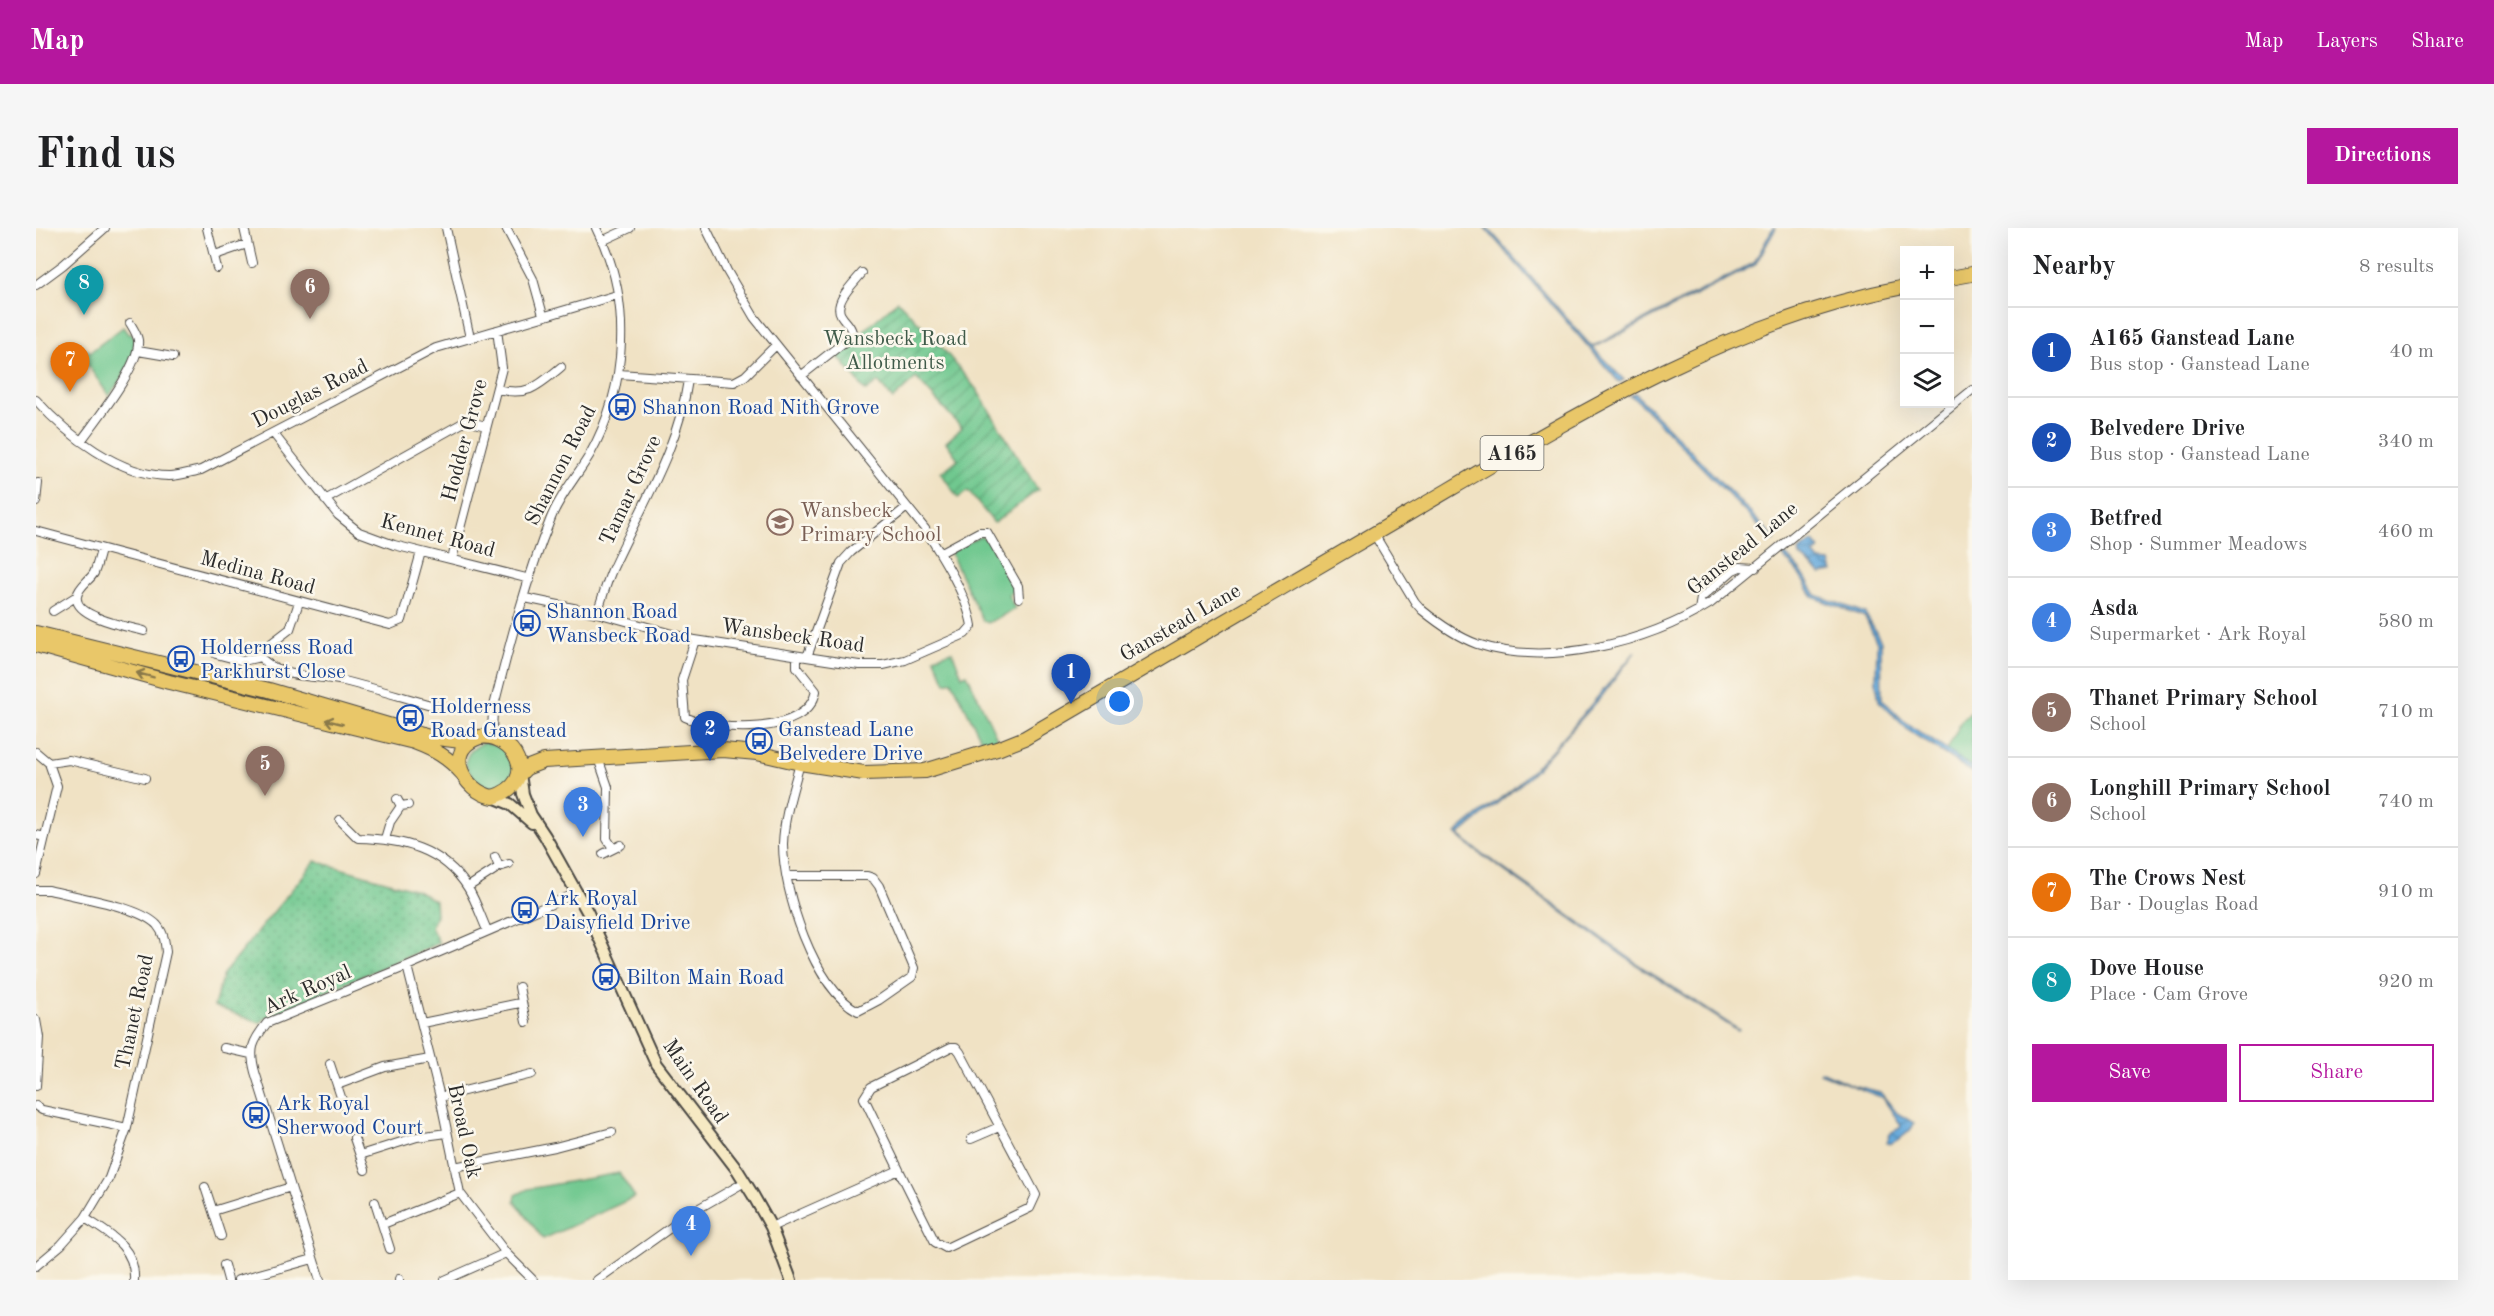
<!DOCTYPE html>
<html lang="en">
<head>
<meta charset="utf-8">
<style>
	:root { --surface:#fff; --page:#f6f6f6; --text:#202124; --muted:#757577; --line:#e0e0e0; --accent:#b5179e }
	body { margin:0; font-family:"Old Standard TT",serif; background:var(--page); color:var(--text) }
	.controls { position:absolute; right:18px; top:18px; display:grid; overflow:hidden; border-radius:0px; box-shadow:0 6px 24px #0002 }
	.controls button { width:54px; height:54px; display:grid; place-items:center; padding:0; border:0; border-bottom:2px solid var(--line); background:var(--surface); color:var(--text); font:30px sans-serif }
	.you { position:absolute; left:1084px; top:474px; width:21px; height:21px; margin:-15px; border:4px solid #fff; border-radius:50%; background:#1a73e8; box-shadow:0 0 0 9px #1a73e833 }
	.badge { display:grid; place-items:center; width:39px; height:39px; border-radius:50%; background:var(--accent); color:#fff; font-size:20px; font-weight:700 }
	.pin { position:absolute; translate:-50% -50px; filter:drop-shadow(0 2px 3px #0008) }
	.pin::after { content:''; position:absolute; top:32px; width:21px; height:18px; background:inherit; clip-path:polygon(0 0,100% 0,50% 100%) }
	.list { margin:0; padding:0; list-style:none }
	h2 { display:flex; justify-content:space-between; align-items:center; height:78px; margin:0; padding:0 24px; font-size:26px }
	h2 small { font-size:20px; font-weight:400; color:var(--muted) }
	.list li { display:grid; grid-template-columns:39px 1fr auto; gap:18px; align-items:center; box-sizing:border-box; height:90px; padding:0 24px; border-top:2px solid var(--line) }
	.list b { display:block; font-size:22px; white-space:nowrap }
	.list p { margin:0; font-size:20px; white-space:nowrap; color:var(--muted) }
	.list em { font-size:20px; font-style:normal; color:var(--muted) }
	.actions { display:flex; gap:12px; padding:18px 24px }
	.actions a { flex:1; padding:14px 0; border:2px solid var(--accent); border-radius:0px; text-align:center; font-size:21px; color:var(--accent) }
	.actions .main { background:var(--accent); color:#fff }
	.icon { flex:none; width:33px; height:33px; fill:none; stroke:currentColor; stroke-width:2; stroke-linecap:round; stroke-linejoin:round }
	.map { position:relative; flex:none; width:1936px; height:1052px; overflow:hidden; border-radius:0px }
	header { display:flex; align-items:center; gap:36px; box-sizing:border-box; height:84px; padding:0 30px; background:var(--accent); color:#fff }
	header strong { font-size:28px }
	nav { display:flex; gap:33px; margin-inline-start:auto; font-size:21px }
	.intro { display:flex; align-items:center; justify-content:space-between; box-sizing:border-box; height:144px; padding:0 36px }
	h1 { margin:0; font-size:42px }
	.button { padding:15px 27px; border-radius:0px; background:var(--accent); color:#fff; font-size:21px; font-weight:700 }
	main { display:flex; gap:36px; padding:0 36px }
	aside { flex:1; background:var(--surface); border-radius:0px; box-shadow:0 6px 24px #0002 }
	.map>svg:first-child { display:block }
	.grass { fill:#6fc88f; stroke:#4d7a5d; stroke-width:1.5 }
	.park { fill:url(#park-dots); stroke:#4d7a5d; stroke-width:1.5 }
	.garden { fill:url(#garden-furrows); stroke:#4d7a5d; stroke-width:1.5 }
	.water { fill:url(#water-waves); stroke:#496a84; stroke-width:1.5 }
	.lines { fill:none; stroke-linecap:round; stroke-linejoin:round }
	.street-casing { stroke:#494642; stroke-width:10 }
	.secondary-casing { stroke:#494642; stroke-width:14 }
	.highway-casing { stroke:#494642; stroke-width:16 }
	.street { stroke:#fff; stroke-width:8 }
	.secondary { stroke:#f6e9c3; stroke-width:10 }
	.highway { stroke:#e9c769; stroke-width:14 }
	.oneway { stroke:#8a794a }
	.labels { text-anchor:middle; stroke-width:5; stroke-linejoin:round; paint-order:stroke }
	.shield { fill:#fbf7ec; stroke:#696865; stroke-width:1.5 }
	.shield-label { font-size:20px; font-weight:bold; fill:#2b2b2b }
	.park-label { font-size:21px; fill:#3f5a49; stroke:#fbf7ec }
	.street-label { font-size:21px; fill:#2b2b2b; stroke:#fbf7ec }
	.transit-label { font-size:21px; fill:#164399; stroke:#fbf7ec; text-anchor:start }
	.education-label { font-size:21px; fill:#785e54; stroke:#fbf7ec; text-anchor:start }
</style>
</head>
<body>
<header>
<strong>Map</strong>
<nav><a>Map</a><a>Layers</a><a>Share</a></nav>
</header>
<div class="intro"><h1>Find us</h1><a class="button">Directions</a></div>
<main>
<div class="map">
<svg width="1936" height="1052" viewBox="0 0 1936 1052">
	<defs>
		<pattern id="park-dots" width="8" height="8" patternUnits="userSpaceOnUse" patternTransform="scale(1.5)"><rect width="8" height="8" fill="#6fc88f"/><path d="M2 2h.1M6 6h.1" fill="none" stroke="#5ba375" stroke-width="1.8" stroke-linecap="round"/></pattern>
		<pattern id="garden-furrows" width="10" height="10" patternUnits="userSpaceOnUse" patternTransform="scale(1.5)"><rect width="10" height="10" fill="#6fc88f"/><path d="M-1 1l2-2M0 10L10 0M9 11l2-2" fill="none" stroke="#5ba375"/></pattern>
		<pattern id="water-waves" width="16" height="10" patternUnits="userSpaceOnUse" patternTransform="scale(1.5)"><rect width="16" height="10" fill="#67aadc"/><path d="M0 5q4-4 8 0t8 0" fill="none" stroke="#558bb3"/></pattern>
	</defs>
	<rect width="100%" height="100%" fill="#fbf7ec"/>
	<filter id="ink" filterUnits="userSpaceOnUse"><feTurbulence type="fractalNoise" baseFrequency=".0167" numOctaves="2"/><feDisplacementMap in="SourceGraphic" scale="12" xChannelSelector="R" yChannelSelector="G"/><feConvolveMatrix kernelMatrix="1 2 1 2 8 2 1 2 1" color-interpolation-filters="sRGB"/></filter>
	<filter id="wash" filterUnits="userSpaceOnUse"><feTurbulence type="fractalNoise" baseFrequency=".008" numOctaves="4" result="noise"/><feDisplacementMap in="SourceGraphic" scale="24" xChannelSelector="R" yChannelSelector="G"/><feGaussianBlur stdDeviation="1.35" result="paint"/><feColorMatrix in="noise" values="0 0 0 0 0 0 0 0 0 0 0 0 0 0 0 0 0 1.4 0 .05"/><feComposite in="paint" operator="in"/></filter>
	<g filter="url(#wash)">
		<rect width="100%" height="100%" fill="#f0e2c4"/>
		<!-- grass -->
		<path class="grass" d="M87,99L92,106H96C106,127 84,152 73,168L44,126L51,122L54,124Z
			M944,308L952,311L980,361L972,367L979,381L952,395L947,393L914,324Z
			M916,423L926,448L931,446L963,514L949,519L916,453L910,455L898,429Z
			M1936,483V539L1919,529L1911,522L1925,494Z
			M449,514L466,520L478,538L474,556L454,563C431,547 416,529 449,514Z
			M583,945L599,969L507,1011L479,973L480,967L492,961Z"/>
		<!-- park -->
		<path class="park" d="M279,633L381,662L399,673L400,687L395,699L403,715L231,789L224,795L178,778L187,746Z"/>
		<!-- garden -->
		<path class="garden" d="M862,73L903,116L941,162L1002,262L958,295L932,263L922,270L905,245L922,231L910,214L926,200L880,150L857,171L842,154L830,163L800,126Z"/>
		<!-- water -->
		<path class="water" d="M1449,0H1452L1556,119L1718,35L1737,0H1740L1719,37L1557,120L1588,152L1583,154Z
			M1599,165L1727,298L1739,311L1737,313L1600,171L1594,168Z
			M1777,313L1784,321L1777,326L1783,333L1794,334L1797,344L1785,346L1764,328L1763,323Z
			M1748,325L1765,343L1780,367L1829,385L1845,413L1846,471L1870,495L1936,539V544L1873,503L1843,473L1840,453L1841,415L1829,389L1777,369L1761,343L1747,328Z
			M1599,424L1566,468L1493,549L1423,607L1441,622L1609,741L1703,802L1702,803L1593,732L1436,620L1420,606C1437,588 1466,572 1485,553C1527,513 1562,468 1599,424Z
			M1785,843L1816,857L1844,864L1861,885L1878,895C1876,904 1861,913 1853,916L1851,914L1854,905L1864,900L1865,897L1847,870L1784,845Z"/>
	</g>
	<g filter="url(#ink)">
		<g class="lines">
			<!-- street casing -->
			<g class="street-casing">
				<path id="street" d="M171,0L181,40
					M208,0L216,35
					M410,0L434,110
					M470,0L497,51L507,87
					M566,13L594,0
					M179,27L211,16
					M0,57L27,37L69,0
					M102,123L137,129
					M583,146L698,154L709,148L740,117
					M765,148L812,111L816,104C814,96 809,94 805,87C797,74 818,55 826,45
					M461,161C492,169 502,158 525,139
					M0,172C31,207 84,248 133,248C144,248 155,244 165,242L400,120L581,67
					M237,205L302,287L323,304L358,317L494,351
					M45,213C60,192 105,137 102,112C101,106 97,100 94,95
					M289,272L430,193L450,198
					M0,274L2,255
					M0,303L354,397L366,392L385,324
					M1338,306L1379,374L1386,382C1402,395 1422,409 1441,416C1513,440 1612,414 1675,375L1936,162
					M65,322C63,329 61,338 58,345C53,353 43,358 41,368C37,389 93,399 108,403
					M904,325L943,304H951L982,358L983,370
					M416,331L466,140L461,102
					M489,370L561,385L659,412L823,437H847L869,432L929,406L936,398C931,367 906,328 889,301L718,89L691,43L670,0
					M1663,382L1665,370L1697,342L1704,339L1720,340
					M17,383L41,368
					M561,385C566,371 570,356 576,342C605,278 642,222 652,152
					M659,412L646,452L649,489C681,504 772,508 780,463L761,439V428
					M180,426L207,433L224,429L228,421L254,401L263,374
					M224,429C247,453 280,446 308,453C337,460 366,469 395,477
					M771,429L805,335L815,324L871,279
					M461,509L456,504L457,482C473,418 490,351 515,290C524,267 541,248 553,228C592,159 597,71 560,0
					M0,524L13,535L21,558L0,646
					M562,530L572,559L571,611L577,620
					M13,535L33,532L109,550
					M361,571L365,578L372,577
					M304,592L322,610C365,611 407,620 432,660C440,673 445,689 451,702
					M0,607L9,609
					M349,611L354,594L365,578
					M567,626L585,617
					M459,629L463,639L473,636
					M752,648H831L837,650L843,658L878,740L876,749L843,772L822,783C778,760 747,664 747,616C748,588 757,562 764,535
					M432,659L463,639
					M0,662H13C40,669 103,678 121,697C128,705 129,714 130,724L91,900L73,950L49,990L25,1017L0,1038
					M371,738L404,869L424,965L470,1025L497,1052
					M483,759L490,794
					M0,792L3,809L0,858
					M386,795L484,775
					M188,820L215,826
					M294,836L308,878
					M301,857L349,839L394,831
					M404,869L496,846
					M0,878L6,882L91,900
					M318,910L329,942
					M935,911L963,899
					M324,927L381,909L411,905
					M418,939L519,919L576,904
					M169,959L185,1008
					M339,974L354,1021
					M177,983L255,959
					M49,990C73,1006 100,1019 98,1052
					M347,996L424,965
					M735,999L863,942L828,870L835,859L915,819H920L924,824L1000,967L994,980L910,1020L899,1014L863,942
					M188,1037L192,1052
					M363,1051V1052
					M202,1052L277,1031
					M284,1052L219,844C213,821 216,814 231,795L371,738L541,665
					M409,1052L470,1025
					M561,1052L658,983L709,954"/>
			</g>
			<!-- secondary casing -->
			<g class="secondary-casing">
				<path id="secondary" d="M484,546L487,566L495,587L509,608L552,685L620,836L702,943L717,967L735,999L755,1052
					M457,569L474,576L496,595"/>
			</g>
			<!-- highway casing -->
			<g class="highway-casing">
				<path id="highway" d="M1914,50L1936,46
					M0,405L233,462L393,509L433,514
					M0,417L133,454L378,514C399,522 412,529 427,546
					M444,509C476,504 507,553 457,569C427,563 406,522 444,509Z
					M484,546L490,540L508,533L687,522L721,525L764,535L828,545L889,543L964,520L989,510C1116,435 1245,361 1372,286C1529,194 1687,94 1868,59"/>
			</g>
			<!-- street -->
			<use href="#street" class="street"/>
			<!-- secondary -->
			<use href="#secondary" class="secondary"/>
			<!-- highway -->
			<use href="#highway" class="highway"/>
		</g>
		<!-- one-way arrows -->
		<defs><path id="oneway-shaft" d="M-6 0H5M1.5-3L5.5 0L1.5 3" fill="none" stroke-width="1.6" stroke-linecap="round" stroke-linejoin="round" transform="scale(1.5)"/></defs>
		<g class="oneway">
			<use href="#oneway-shaft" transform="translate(109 447) rotate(-165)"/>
			<use href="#oneway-shaft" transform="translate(298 494) rotate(-166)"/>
		</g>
	</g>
	<!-- icons -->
	<defs>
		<g id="bus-ring" transform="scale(1.35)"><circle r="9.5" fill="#fbf7ec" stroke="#1a4fb4" stroke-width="1.5"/><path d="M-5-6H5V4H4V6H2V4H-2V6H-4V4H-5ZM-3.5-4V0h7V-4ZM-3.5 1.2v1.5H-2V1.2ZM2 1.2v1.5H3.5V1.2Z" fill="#1a4fb4"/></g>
		<g id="school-ring" transform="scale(1.35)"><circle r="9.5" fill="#fbf7ec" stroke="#8d6e63" stroke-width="1.5"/><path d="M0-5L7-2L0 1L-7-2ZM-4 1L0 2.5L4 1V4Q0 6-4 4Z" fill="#8d6e63"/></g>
	</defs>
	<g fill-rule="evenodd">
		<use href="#bus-ring" x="586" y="179"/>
		<use href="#school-ring" x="744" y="294"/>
		<use href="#bus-ring" x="491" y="395"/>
		<use href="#bus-ring" x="145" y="431"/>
		<use href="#bus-ring" x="374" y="490"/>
		<use href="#bus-ring" x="723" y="513"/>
		<use href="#bus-ring" x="489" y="682"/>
		<use href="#bus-ring" x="570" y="749"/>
		<use href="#bus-ring" x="220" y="887"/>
	</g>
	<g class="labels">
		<!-- shield labels -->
		<rect class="shield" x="1444.5" y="208" width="63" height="34" rx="4.5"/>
		<g class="shield-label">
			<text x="1476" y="232">A165</text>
		</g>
		<!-- park labels -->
		<g class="park-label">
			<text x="859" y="117">Wansbeck Road<tspan x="859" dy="24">Allotments</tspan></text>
		</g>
		<!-- street labels -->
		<g class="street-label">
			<text transform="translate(274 165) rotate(-27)" y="7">Douglas Road</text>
			<text transform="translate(428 212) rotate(-75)" y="7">Hodder Grove</text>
			<text transform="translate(524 237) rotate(-63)" y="7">Shannon Road</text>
			<text transform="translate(594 262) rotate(-65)" y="7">Tamar Grove</text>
			<text transform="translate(402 307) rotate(15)" y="7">Kennet Road</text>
			<text transform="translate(1706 320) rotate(-39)" y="7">Ganstead Lane</text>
			<text transform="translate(222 344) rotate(15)" y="7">Medina Road</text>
			<text transform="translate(1144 394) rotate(-30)" y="7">Ganstead Lane</text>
			<text transform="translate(757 407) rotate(8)" y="7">Wansbeck Road</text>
			<text transform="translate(271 761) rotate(-24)" y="7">Ark Royal</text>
			<text transform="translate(98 784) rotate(-78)" y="7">Thanet Road</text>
			<text transform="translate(660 853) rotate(55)" y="7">Main Road</text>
			<text transform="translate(429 903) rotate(78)" y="7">Broad Oak</text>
		</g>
		<!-- transit labels -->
		<g class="transit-label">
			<text x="606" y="186">Shannon Road Nith Grove</text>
			<text x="510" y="390">Shannon Road<tspan x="510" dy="24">Wansbeck Road</tspan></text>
			<text x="164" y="426">Holderness Road<tspan x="164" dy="24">Parkhurst Close</tspan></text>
			<text x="394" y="485">Holderness<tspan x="394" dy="24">Road Ganstead</tspan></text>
			<text x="742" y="508">Ganstead Lane<tspan x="742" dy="24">Belvedere Drive</tspan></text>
			<text x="508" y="677">Ark Royal<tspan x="508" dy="24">Daisyfield Drive</tspan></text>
			<text x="590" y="756">Bilton Main Road</text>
			<text x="240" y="882">Ark Royal<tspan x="240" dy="24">Sherwood Court</tspan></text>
		</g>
		<!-- education labels -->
		<g class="education-label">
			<text x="764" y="289">Wansbeck<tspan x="764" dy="24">Primary School</tspan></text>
		</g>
	</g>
</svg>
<div class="controls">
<button>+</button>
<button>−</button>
<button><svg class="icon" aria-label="layers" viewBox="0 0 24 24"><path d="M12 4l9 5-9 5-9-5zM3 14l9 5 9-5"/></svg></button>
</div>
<div class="you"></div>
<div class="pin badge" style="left:1035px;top:476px;background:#1a4fb4">1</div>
<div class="pin badge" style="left:674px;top:533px;background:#1a4fb4">2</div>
<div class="pin badge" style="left:547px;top:609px;background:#3f7fe0">3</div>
<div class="pin badge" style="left:655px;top:1028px;background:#3f7fe0">4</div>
<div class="pin badge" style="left:229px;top:568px;background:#8d6e63">5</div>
<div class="pin badge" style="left:274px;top:91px;background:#8d6e63">6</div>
<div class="pin badge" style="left:34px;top:164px;background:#e8710a">7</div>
<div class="pin badge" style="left:48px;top:87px;background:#0f9aa8">8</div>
</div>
<aside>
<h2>Nearby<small>8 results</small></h2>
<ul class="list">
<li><span class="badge" style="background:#1a4fb4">1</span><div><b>A165 Ganstead Lane</b><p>Bus stop · Ganstead Lane</p></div><em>40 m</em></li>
<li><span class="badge" style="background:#1a4fb4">2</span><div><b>Belvedere Drive</b><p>Bus stop · Ganstead Lane</p></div><em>340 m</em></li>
<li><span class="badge" style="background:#3f7fe0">3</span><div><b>Betfred</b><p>Shop · Summer Meadows</p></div><em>460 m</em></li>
<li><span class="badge" style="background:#3f7fe0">4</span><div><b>Asda</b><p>Supermarket · Ark Royal</p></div><em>580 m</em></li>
<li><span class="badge" style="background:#8d6e63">5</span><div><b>Thanet Primary School</b><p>School</p></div><em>710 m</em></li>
<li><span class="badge" style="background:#8d6e63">6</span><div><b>Longhill Primary School</b><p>School</p></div><em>740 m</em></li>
<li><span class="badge" style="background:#e8710a">7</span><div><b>The Crows Nest</b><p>Bar · Douglas Road</p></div><em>910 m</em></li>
<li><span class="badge" style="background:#0f9aa8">8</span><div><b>Dove House</b><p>Place · Cam Grove</p></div><em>920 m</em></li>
</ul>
<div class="actions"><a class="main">Save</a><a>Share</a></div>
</aside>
</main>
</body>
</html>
